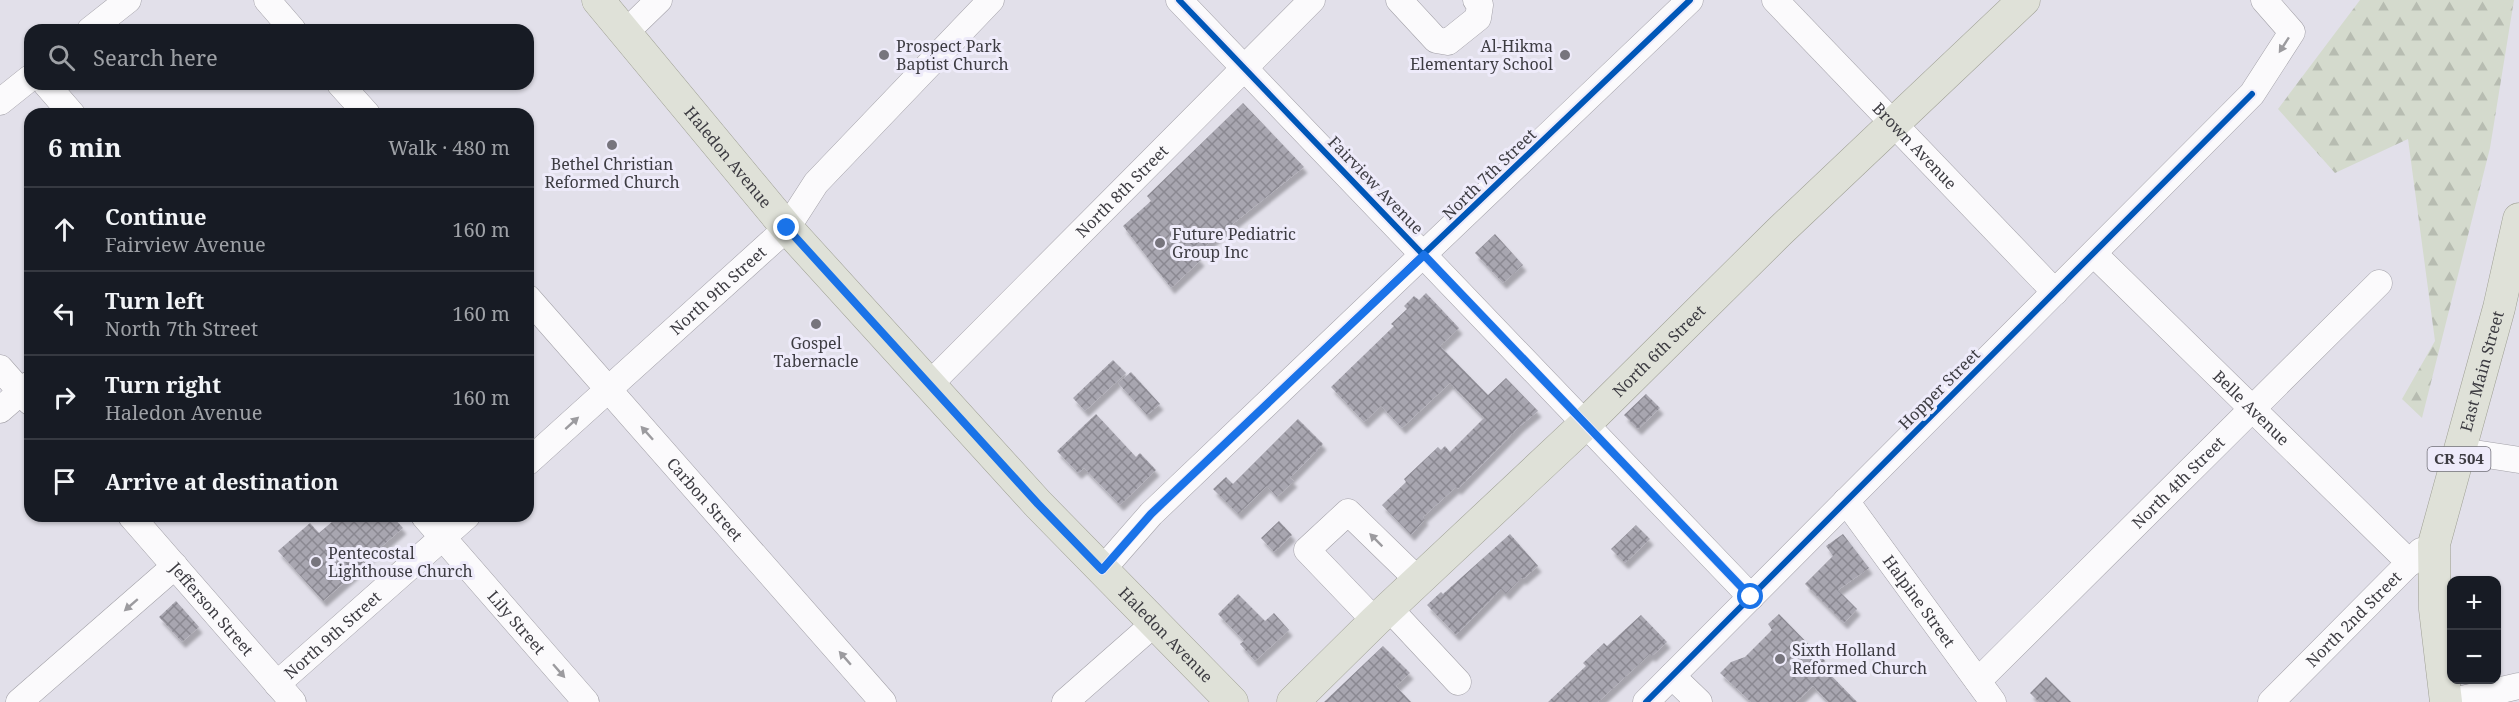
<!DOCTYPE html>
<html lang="en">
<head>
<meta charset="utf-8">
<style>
	:root { --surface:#171b24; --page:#242831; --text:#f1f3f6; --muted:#9ea1a6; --line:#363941 }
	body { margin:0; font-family:"Noto Serif",serif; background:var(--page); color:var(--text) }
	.controls { position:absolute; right:18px; bottom:18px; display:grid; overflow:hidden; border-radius:12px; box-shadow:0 2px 4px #0004 }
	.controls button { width:54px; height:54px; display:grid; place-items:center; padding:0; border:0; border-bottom:2px solid var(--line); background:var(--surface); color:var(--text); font:30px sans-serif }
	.stop { position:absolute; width:18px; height:18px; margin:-14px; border:4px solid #1a73e8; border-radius:50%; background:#fff }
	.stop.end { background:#1a73e8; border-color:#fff; box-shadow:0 2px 6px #0008 }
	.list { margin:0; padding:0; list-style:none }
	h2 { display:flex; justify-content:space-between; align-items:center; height:78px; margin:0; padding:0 24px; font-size:26px }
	h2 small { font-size:20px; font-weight:400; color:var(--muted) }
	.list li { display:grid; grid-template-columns:39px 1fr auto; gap:18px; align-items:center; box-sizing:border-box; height:84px; padding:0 24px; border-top:2px solid var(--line) }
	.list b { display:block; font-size:22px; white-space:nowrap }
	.list p { margin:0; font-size:20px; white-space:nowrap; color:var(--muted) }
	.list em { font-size:20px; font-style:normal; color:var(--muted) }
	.icon { flex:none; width:33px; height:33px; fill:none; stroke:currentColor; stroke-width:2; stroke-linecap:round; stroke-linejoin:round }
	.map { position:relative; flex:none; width:2519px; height:702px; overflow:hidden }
	.search { position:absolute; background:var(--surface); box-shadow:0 2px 4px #0004; left:24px; top:24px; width:510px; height:66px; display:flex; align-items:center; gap:15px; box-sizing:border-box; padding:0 21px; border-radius:18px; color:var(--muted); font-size:22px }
	.panel { position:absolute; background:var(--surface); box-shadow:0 2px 4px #0004; left:24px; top:108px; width:510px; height:414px; border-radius:18px }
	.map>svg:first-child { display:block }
	.forest { fill:url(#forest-firs) }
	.building { fill:url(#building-cross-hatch); filter:url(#shadow) }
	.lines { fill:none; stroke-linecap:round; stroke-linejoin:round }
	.minor-casing { stroke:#a3a1a8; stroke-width:27 }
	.major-casing { stroke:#9e9f93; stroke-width:33 }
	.minor { stroke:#fbfafc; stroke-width:26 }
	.major { stroke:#dfe1d8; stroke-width:32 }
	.cycleway-casing { stroke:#eeebfa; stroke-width:10 }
	.cycleway { stroke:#0057b8; stroke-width:6 }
	.oneway { fill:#9c9b9f }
	.route { stroke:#1a73e8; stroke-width:8 }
	.poi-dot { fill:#77757d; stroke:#eeebfa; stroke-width:2 }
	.labels { text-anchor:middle; stroke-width:6; stroke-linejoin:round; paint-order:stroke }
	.shield { fill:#eeebfa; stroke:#727079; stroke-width:1.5 }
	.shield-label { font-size:15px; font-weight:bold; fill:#3d3c42 }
	.poi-label { font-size:16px; fill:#3d3c42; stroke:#eeebfa; text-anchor:start }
	.street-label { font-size:16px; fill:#3d3c42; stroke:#eeebfa }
</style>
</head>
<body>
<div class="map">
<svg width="2519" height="702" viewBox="0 0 2519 702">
	<defs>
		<pattern id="forest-firs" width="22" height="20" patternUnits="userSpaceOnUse" patternTransform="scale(1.5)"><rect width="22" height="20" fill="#d4dacd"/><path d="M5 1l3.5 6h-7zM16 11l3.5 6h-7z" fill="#b7bcb1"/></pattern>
		<pattern id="building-cross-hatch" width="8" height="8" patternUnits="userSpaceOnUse" patternTransform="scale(1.5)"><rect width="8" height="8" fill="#a8a6b0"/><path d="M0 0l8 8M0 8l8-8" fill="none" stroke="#8a8891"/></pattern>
		<filter id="shadow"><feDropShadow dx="3.5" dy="6" stdDeviation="1.5" flood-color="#0004"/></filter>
	</defs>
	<rect width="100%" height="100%" fill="#e2e0ea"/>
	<!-- forest -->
	<path class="forest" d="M2360,0H2514L2490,148L2422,418L2402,399L2435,341L2408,139L2335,173L2278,109Z"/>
	<!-- building -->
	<path class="building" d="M1243,103L1304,167L1195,254L1201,260L1171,288L1123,226L1151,201L1147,196Z
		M1495,234L1523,265L1503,283L1475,253Z
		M1426,293L1459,328L1440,346L1488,395L1506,378L1538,411L1520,426L1458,489L1456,487L1423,517L1425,519L1411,535L1382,505L1406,482L1404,479L1438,447L1441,450L1445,446L1450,452L1484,418L1450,383L1402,428L1381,406L1364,422L1331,387L1394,326L1391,324L1407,309L1404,306L1414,296L1419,300Z
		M1113,360L1126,373L1085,411L1073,398Z
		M1131,372L1160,404L1147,415L1118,383Z
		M1646,394L1660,408L1638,429L1624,415Z
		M1096,414L1136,457L1140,453L1156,470L1120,505L1084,468L1078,473L1057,451Z
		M1298,419L1323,444L1290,478L1294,481L1277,497L1267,486L1238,514L1213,489L1226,477L1233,484Z
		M339,516H392L403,528L353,571L355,573L323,601L278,551L310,523L319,533Z
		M1279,521L1292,535L1274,552L1261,538Z
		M1636,525L1650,539L1625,563L1611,549Z
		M1510,534L1538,566L1523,579L1521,578L1506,594L1501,589L1456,635L1427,605L1441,592L1443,594Z
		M1843,534L1869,568L1838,590L1857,609L1844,623L1805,584L1833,556L1826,546Z
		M1238,594L1265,621L1274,613L1289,630L1255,661L1240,644L1244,641L1218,614Z
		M176,601L199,627L182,642L159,617Z
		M1779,614L1825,661L1821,665L1857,702H1828L1813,686L1796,702H1751L1720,673L1731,662L1745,657L1772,630L1768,624Z
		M1641,615L1667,642L1652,656L1650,654L1598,702H1548L1586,666L1583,663L1604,643L1607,646Z
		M1383,646L1410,673L1396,686L1411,702H1324Z
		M2046,677L2071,702H2039L2030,693Z"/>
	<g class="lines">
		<!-- minor casing -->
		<g class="minor-casing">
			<g id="minor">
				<path d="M267,0L293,30"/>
				<path d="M1179,0L1751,597"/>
				<path d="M1399,0L1436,40L1448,42L1478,18L1480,5L1476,0"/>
				<path id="s1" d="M1775,0L2055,292"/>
				<path d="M90,30L128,0"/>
				<path d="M626,32L659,0"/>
				<path d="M46,84L72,114"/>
				<path d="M340,84L367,114"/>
				<path d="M0,102L30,78"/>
				<path id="s2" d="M2094,254L2410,563"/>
				<path id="s3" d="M528,298L883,702"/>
				<path d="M0,368L30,402"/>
				<path id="s4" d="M930,384L1312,0"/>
				<path d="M0,410L30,384"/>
				<path d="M2461,451L2519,460"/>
				<path id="s5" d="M528,462L787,228L816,183L991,0"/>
				<path id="s6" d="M1846,501L1993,702"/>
				<path id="s7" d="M131,516L293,702"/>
				<path id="s8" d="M424,516L586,702"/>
				<path d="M1102,570L1151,514L1690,0"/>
				<path d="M1389,608L1458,682"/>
				<path d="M1375,621L1307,550L1348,512L1418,580"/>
				<path d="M1672,676L1699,702"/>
				<path id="s9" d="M1978,681L2379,283"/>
				<path id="s10" d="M277,684L467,516"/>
				<path d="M19,702L175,566"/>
				<path d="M1065,702L1156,622"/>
				<path d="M1646,702L2252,94L2292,32L2264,0"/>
				<path id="s11" d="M2271,702L2421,551"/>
				<path d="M2449,702L2519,686"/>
			</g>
		</g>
		<!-- major casing -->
		<g class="major-casing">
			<g id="major">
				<path id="s12" d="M598,0L787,228L1038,504L1232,702"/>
				<path id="s13" d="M1293,702L1375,621L1585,424L1779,232L2024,0"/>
				<path id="s14" d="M2446,702L2435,609L2434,544L2499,308L2519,219"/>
			</g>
		</g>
		<!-- minor -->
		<use href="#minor" class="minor"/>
		<!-- major -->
		<use href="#major" class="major"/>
		<!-- cycleway casing -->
		<g class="cycleway-casing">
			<path id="cycleway" d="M1179,0L1751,597
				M1102,570L1151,514L1690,0
				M1646,702L2252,94"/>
		</g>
		<!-- cycleway -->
		<use href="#cycleway" class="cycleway"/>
	</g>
	<!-- one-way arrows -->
	<defs><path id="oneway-solid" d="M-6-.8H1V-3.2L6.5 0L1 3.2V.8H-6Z" transform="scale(1.5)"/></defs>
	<g class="oneway">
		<use href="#oneway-solid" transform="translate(2284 45) rotate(123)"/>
		<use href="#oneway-solid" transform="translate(572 423) rotate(-42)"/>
		<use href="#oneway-solid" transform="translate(647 433) rotate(-132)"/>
		<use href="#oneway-solid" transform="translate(1376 540) rotate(-135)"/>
		<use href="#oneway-solid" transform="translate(131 605) rotate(139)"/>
		<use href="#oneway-solid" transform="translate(845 658) rotate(-131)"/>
		<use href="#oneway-solid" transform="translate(559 671) rotate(49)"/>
	</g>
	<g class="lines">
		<!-- route -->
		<path class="route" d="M787,228L1038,504L1102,570L1151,514L1424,255L1751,597"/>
	</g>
	<!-- markers -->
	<g class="poi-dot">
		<circle cx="884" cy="55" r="6"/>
		<circle cx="1565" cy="55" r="6"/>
		<circle cx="612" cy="145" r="6"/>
		<circle cx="1160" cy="243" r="6"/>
		<circle cx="816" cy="324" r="6"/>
		<circle cx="316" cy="562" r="6"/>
		<circle cx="1780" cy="659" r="6"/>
	</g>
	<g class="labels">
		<!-- shield labels -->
		<rect class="shield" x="2427.5" y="447" width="63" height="24" rx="4.5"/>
		<g class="shield-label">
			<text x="2459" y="464">CR 504</text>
		</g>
		<!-- poi labels -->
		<g class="poi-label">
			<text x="896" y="52">Prospect Park<tspan x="896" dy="18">Baptist Church</tspan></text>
			<text x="1553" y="52" text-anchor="end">Al-Hikma<tspan x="1553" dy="18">Elementary School</tspan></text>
			<text x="612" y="170" text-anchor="middle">Bethel Christian<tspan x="612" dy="18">Reformed Church</tspan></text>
			<text x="1172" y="240">Future Pediatric<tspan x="1172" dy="18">Group Inc</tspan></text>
			<text x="816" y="349" text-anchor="middle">Gospel<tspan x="816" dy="18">Tabernacle</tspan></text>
			<text x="328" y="559">Pentecostal<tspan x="328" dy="18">Lighthouse Church</tspan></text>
			<text x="1792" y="656">Sixth Holland<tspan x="1792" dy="18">Reformed Church</tspan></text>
		</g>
		<!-- street labels -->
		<g class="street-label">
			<text dy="6" stroke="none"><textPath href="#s1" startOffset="202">Brown Avenue</textPath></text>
			<text dy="6" stroke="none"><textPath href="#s12" startOffset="204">Haledon Avenue</textPath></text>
			<text transform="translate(1489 174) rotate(-44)" y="6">North 7th Street</text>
			<text transform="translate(1376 185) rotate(46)" y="6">Fairview Avenue</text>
			<text dy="6" stroke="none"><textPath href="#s4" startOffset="272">North 8th Street</textPath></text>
			<text dy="6" stroke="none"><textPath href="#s5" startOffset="256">North 9th Street</textPath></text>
			<text dy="6" stroke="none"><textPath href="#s13" startOffset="507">North 6th Street</textPath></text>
			<text dy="6" stroke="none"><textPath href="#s14" startOffset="338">East Main Street</textPath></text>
			<text transform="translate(1939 389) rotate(-45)" y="6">Hopper Street</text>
			<text dy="6" stroke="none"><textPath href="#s2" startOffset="220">Belle Avenue</textPath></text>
			<text dy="6" stroke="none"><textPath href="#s9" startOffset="282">North 4th Street</textPath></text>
			<text dy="6" stroke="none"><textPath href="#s3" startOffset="268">Carbon Street</textPath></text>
			<text dy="6" stroke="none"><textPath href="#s6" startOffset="124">Halpine Street</textPath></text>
			<text dy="6" stroke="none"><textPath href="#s7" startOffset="123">Jefferson Street</textPath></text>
			<text dy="6" stroke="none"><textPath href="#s11" startOffset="117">North 2nd Street</textPath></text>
			<text dy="6" stroke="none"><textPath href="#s8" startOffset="141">Lily Street</textPath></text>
			<text dy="6" stroke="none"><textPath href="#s12" startOffset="852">Haledon Avenue</textPath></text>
			<text dy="6" stroke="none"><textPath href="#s10" startOffset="74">North 9th Street</textPath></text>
		</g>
	</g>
</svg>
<div class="controls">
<button>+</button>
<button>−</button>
</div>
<div class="stop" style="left:1751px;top:597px"></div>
<div class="stop end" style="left:787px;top:228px"></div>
<div class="search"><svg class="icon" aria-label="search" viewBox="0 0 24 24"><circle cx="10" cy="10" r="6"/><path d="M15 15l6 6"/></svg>Search here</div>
<section class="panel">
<h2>6 min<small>Walk · 480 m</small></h2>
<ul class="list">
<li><svg class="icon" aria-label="ahead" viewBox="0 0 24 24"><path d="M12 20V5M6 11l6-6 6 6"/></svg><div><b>Continue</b><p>Fairview Avenue</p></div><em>160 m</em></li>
<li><svg class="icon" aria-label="left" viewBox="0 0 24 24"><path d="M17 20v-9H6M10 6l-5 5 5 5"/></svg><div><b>Turn left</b><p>North 7th Street</p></div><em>160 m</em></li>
<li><svg class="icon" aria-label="right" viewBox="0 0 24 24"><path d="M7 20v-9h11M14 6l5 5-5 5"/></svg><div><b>Turn right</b><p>Haledon Avenue</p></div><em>160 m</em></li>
<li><svg class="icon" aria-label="arrive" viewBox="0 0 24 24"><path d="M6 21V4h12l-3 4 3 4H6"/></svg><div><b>Arrive at destination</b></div></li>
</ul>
</section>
</div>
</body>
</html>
